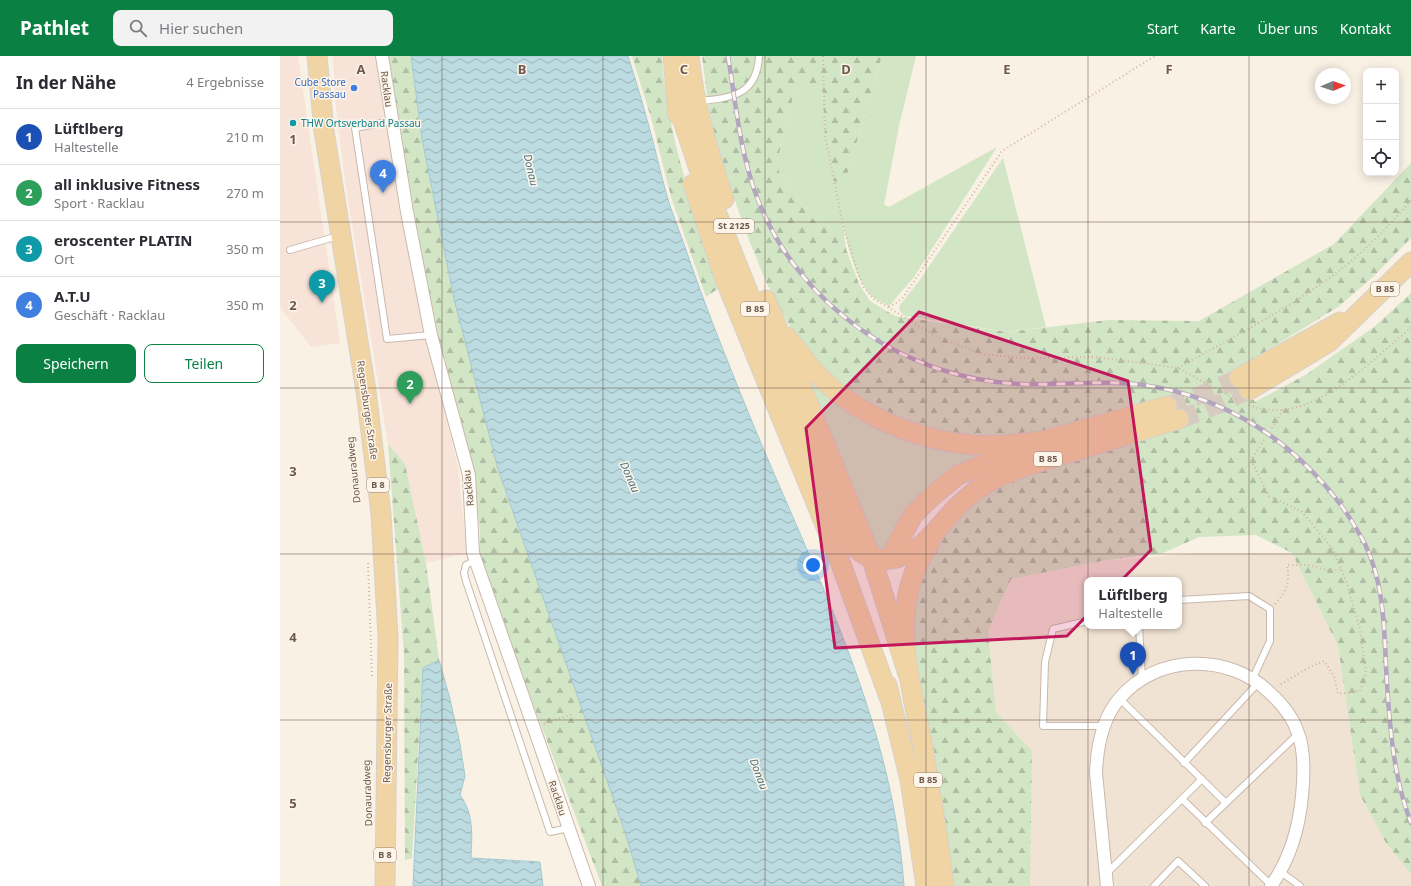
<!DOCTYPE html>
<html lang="de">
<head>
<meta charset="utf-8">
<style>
	:root { --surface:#fff; --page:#f2f2f3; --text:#2b2b33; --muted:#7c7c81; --line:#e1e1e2; --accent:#0b8043 }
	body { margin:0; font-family:"Noto Sans",sans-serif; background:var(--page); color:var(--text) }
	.controls { position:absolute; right:12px; top:12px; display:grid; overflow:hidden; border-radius:8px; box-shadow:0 2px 10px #0003 }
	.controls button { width:36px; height:36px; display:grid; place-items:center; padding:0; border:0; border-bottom:1px solid var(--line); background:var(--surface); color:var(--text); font:20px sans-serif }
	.compass { position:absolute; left:1035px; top:12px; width:36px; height:36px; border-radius:50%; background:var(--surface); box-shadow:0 2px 10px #0003; rotate:88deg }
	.you { position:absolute; left:533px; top:509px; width:14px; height:14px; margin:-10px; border:3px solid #fff; border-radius:50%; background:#1a73e8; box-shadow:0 0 0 6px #1a73e833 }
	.badge { display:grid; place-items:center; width:26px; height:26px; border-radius:50%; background:var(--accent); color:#fff; font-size:13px; font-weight:700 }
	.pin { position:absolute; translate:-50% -33px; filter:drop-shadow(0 1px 2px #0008) }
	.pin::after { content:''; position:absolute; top:21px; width:14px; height:12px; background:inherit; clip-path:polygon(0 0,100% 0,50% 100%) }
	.popup { position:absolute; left:804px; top:521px; width:98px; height:52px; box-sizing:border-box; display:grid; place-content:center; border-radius:8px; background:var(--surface); filter:drop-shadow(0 1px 3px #0005); font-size:13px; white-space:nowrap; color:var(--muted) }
	.popup b { font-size:15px; color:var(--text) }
	.popup::after { content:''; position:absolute; left:50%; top:100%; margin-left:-8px; border:8px solid transparent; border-top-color:var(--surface) }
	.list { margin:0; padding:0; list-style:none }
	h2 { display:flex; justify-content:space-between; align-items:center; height:52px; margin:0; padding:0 16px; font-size:17px }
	h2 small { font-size:13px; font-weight:400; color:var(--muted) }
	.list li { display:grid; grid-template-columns:26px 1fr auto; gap:12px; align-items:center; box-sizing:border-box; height:56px; padding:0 16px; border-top:1px solid var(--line) }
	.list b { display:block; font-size:15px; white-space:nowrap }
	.list p { margin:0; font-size:13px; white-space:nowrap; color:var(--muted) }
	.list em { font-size:13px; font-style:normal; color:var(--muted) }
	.actions { display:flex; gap:8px; padding:12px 16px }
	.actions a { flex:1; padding:9px 0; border:1px solid var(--accent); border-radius:8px; text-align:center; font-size:14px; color:var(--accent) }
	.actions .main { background:var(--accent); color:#fff }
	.icon { flex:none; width:22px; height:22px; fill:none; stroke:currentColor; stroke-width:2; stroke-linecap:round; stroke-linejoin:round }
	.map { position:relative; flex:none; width:1131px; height:830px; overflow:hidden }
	header { display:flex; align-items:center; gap:24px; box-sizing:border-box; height:56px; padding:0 20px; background:var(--accent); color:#fff }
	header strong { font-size:19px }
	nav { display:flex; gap:22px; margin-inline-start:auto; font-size:14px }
	.search { width:280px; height:36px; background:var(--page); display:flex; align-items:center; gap:10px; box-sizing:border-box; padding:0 14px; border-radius:8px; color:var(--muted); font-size:15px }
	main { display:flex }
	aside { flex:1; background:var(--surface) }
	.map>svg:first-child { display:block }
	.residential { fill:#f0e3d4; fill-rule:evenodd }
	.commercial { fill:#f8e3d9 }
	.grass { fill:#d2e5c5 }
	.forest { fill:url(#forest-firs) }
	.water { fill:url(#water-waves); stroke:#a3c9d1 }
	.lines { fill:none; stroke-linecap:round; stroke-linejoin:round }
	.primary-tunnel { stroke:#d6cbbe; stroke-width:19; stroke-dasharray:19 10; stroke-linecap:butt }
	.service-casing { stroke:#c8b9ac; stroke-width:8 }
	.minor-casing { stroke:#c8b9ac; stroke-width:14 }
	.primary-casing { stroke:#d6d1cd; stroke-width:21 }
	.path { stroke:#d0b4a3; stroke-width:2; stroke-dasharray:1 3; stroke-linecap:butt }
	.service { stroke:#fff; stroke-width:6 }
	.minor { stroke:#fff; stroke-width:12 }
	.primary { stroke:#f0d4a4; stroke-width:19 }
	.rail-casing { stroke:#b4a5c1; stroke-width:4.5 }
	.rail { stroke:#fdf5ea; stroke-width:3; stroke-dasharray:9; stroke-linecap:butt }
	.marked { fill:#c2185b; fill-opacity:0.2; stroke:#c2185b; stroke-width:3; stroke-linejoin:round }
	.grid { fill:none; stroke:#6e594d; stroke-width:1; stroke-opacity:0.55 }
	.shop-dot { fill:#3f7fe0; stroke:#fdf5ea; stroke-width:1.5 }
	.culture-dot { fill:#0f9aa8; stroke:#fdf5ea; stroke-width:1.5 }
	.labels { text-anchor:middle; stroke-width:3; stroke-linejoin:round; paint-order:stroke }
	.shield { fill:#fdf5ea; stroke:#99887c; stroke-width:1 }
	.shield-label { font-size:9px; font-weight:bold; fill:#6e594d }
	.shop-label { font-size:10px; fill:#366cbe; stroke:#fdf5ea; text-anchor:end }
	.street-label { font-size:10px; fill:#6e594d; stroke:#fdf5ea }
	.culture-label { font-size:10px; fill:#0d838f; stroke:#fdf5ea; text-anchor:start }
	.water-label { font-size:11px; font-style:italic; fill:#4a7680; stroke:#fdf5ea }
	.grid-label { font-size:13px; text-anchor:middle; font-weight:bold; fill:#6e594d; stroke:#fdf5ea; stroke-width:3; stroke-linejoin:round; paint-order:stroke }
</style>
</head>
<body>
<header>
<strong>Pathlet</strong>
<div class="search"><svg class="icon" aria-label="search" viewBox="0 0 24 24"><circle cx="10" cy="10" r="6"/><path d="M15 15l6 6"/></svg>Hier suchen</div>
<nav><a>Start</a><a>Karte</a><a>Über uns</a><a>Kontakt</a></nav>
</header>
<main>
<aside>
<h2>In der Nähe<small>4 Ergebnisse</small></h2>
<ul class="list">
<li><span class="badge" style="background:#1a4fb4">1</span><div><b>Lüftlberg</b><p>Haltestelle</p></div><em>210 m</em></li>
<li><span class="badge" style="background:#2e9e5b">2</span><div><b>all inklusive Fitness</b><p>Sport · Racklau</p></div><em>270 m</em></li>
<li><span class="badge" style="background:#0f9aa8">3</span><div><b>eroscenter PLATIN</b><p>Ort</p></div><em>350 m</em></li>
<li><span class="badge" style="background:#3f7fe0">4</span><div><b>A.T.U</b><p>Geschäft · Racklau</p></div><em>350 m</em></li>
</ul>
<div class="actions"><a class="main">Speichern</a><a>Teilen</a></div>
</aside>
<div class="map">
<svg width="1131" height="830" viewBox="0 0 1131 830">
	<defs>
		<pattern id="forest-firs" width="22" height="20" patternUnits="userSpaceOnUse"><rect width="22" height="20" fill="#d2e5c5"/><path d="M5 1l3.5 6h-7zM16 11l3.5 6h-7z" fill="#afbda2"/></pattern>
		<pattern id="water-waves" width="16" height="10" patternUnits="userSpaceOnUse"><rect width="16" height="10" fill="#bbdbe0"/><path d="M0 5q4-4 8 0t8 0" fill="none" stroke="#9cb5b8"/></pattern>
	</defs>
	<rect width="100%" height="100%" fill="#f9f1e4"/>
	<!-- residential -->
	<path class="residential" d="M917,497H1012L1058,590L1080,739L1106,787L1131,818V830H750L752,695L716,656L708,575L731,523L822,505ZM807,524H899V570H807Z"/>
	<!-- commercial -->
	<path class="commercial" d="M0,0H18L60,287L31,291L0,251Z
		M53,0H97L141,256L178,412L187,497L146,507L125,408L108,388L65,125L56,52Z"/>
	<!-- grass -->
	<path class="grass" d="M602,0H636L619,70L604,149L609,151L717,91L634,221L609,250C601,246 593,243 588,236C573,216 568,188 562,165L540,172L499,116V98L515,33L542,31L545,76L554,125L566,122Z
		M723,102L766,271L727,276L625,260L619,254L620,249L639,225Z
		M512,296L713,395L686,409L606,496H594Z"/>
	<!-- forest -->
	<path class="forest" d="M109,0H131L142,83L174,243L218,413L345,776L361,830H322L199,505L200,476L193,420L157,278L133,155Z
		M352,0H382C387,81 415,156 439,232L426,241L391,141L372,65Z
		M422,0H602L566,122L554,126L545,76L542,31L515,33L499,98V116L540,172L562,165L566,193L579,228L590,245L615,260L727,276L828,264L919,265L1054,188L1131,107V182L1128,185L1094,220L1058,251L954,315L975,346L1027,318L1094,271L1131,237V818L1106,787L1080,739L1058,590L1012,497L976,479L919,481L883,497L822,505L731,523L708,575L716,656L752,695L750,830H671L634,590C634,571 633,551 638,533C653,472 714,424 756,381L690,384L609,360L550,320L516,282L486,226L471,189L442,109L429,55Z
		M108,388L125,408L146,507L159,604L143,612L132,802L125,804L124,597Z"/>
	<!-- water -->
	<path class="water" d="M131,0H348C355,22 362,45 368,67C375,91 380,116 387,140C392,158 400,176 406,194C424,247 445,299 466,351C529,506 612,659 624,830H361L345,776L218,413L174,243L142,83Z
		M159,604L170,643L180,688L185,720L180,739C194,758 192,779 191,802L260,806L263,830H133L143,612Z"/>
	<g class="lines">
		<!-- primary-tunnel -->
		<path class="primary-tunnel" d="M887,350L924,338L959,322
			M899,363L922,355L969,334"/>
		<!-- service casing -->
		<g class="service-casing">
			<path id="service" d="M419,45C452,42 477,39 479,0
				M112,65L75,72L107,283L151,279
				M10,194L58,180
				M195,504L186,509L184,517L186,525L270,776L289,772
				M899,544L969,540L990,553V585L973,622
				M807,565L773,573L765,606L763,670H823
				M859,570L862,623
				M839,642L946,747
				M904,707L979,626
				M902,743L991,829
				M925,767L1018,678
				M1001,816L1020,830
				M827,817L922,723
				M874,830L898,805L925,830"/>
		</g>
		<!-- minor casing -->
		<g class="minor-casing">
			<path id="minor" d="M102,0L127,156L151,279L189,419L193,497L309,830
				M827,830L816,717C817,691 822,663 839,643C877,597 950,597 990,637C1002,648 1013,662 1018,677C1025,695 1024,720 1022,740C1019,773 1010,803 991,830"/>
		</g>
		<!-- primary casing -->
		<g class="primary-casing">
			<path id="primary" d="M37,0L44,75L86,335L101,458L108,581L105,830
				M393,0L398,59
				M409,0C414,49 429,97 444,143
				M397,47L419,113L562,472C575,493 584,506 611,503C642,499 658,470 678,450C686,442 695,435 704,429C731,413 762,405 792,396C827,385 863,374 899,363
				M413,128L445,223L561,508L609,641
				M486,244L592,503L628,618
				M507,281C517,293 526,306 536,317C577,360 638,385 696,389C719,391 741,387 763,385
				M959,322L1060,266
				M969,334L1049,286L1131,206
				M651,484C647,492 642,500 638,508C611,565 631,628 642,686C650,734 659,782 664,830
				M614,494L633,459L649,443L678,419L763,385L887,350
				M607,629L630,724L646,830"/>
		</g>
		<!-- path -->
		<path class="path" d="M543,0L545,79L564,174L578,217L583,230L594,243L659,282L702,298L741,302L816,301L898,312L959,345
			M609,251L622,243L722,95L875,0
			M898,312C947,284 999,258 1045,225C1077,203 1106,174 1131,144
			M969,349C1027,374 1090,305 1131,272
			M992,372L1003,354
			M984,384L971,404L989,440L1021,455L1053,493L1067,528L1080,573L1086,618L1080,635L1058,638L1054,620L1044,605L1028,612L998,630
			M88,507L92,621
			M995,548C1007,534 1010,527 1007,509H1028L1050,515L1061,513
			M264,668L293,658"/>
		<!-- service -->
		<use href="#service" class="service"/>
		<!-- minor -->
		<use href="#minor" class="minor"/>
		<!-- primary -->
		<use href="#primary" class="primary"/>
		<!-- rail casing -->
		<g class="rail-casing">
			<path id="rail" d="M448,0C456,49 460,98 478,144C520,251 626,323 739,328C785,330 829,322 875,331C950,344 1014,387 1060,448C1069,460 1078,475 1085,488C1106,531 1104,582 1107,628C1110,674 1114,723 1131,767"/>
		</g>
		<!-- rail -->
		<use href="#rail" class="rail"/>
	</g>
	<!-- marked area -->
	<path class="marked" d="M639,256L848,325L871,494L787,580L555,592L526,372Z"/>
	<!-- grid -->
	<path class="grid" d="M162,0V830M323,0V830M485,0V830M646,0V830M808,0V830M969,0V830M0,166H1131M0,332H1131M0,498H1131M0,664H1131"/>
	<!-- markers -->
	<circle class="shop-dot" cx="74" cy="32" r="4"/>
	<circle class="culture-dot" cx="13" cy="67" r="4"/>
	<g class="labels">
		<!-- shield labels -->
		<g class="shield">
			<rect x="434" y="163" width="40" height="14" rx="3"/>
			<rect x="1091" y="226" width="28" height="14" rx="3"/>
			<rect x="461" y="246" width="28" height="14" rx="3"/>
			<rect x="754" y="396" width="28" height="14" rx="3"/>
			<rect x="87" y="422" width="22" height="14" rx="3"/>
			<rect x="634" y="717" width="28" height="14" rx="3"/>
			<rect x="94" y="792" width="22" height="14" rx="3"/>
		</g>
		<g class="shield-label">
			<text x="454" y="173">St 2125</text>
			<text x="1105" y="236">B 85</text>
			<text x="475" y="256">B 85</text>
			<text x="768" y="406">B 85</text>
			<text x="98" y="432">B 8</text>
			<text x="648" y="727">B 85</text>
			<text x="105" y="802">B 8</text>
		</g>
		<!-- shop labels -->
		<g class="shop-label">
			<text x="66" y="30">Cube Store<tspan x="66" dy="12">Passau</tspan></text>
		</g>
		<!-- street labels -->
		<g class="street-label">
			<text transform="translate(107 33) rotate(82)" y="4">Racklau</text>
			<text transform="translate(88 354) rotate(82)" y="4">Regensburger Straße</text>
			<text transform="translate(73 414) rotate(-96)" y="4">Donauradweg</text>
			<text transform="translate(188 432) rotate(-96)" y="4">Racklau</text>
			<text transform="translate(107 677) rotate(-89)" y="4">Regensburger Straße</text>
			<text transform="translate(87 737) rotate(-92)" y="4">Donauradweg</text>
			<text transform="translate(278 742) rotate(71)" y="4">Racklau</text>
		</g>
		<!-- culture labels -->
		<g class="culture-label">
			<text x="21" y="71">THW Ortsverband Passau</text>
		</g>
		<!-- water labels -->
		<g class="water-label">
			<text transform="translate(251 114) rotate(77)" y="4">Donau</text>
			<text transform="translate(350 421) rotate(66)" y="4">Donau</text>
			<text transform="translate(479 718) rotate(69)" y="4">Donau</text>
		</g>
	</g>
	<g class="grid-label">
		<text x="81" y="18">A</text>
		<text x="242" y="18">B</text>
		<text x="404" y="18">C</text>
		<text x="566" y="18">D</text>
		<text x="727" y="18">E</text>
		<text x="889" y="18">F</text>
		<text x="13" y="88">1</text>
		<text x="13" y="254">2</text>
		<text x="13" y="420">3</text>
		<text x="13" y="586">4</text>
		<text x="13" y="752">5</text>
	</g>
</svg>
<div class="controls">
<button>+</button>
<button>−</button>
<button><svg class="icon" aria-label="locate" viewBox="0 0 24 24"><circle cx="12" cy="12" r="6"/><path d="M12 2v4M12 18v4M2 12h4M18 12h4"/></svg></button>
</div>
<svg class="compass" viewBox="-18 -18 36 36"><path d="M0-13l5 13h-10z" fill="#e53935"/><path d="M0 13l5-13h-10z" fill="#7c7c81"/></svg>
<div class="you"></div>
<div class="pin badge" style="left:853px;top:619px;background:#1a4fb4">1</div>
<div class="popup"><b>Lüftlberg</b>Haltestelle</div>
<div class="pin badge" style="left:130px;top:348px;background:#2e9e5b">2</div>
<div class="pin badge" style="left:42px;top:247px;background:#0f9aa8">3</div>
<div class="pin badge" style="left:103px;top:137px;background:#3f7fe0">4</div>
</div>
</main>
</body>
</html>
